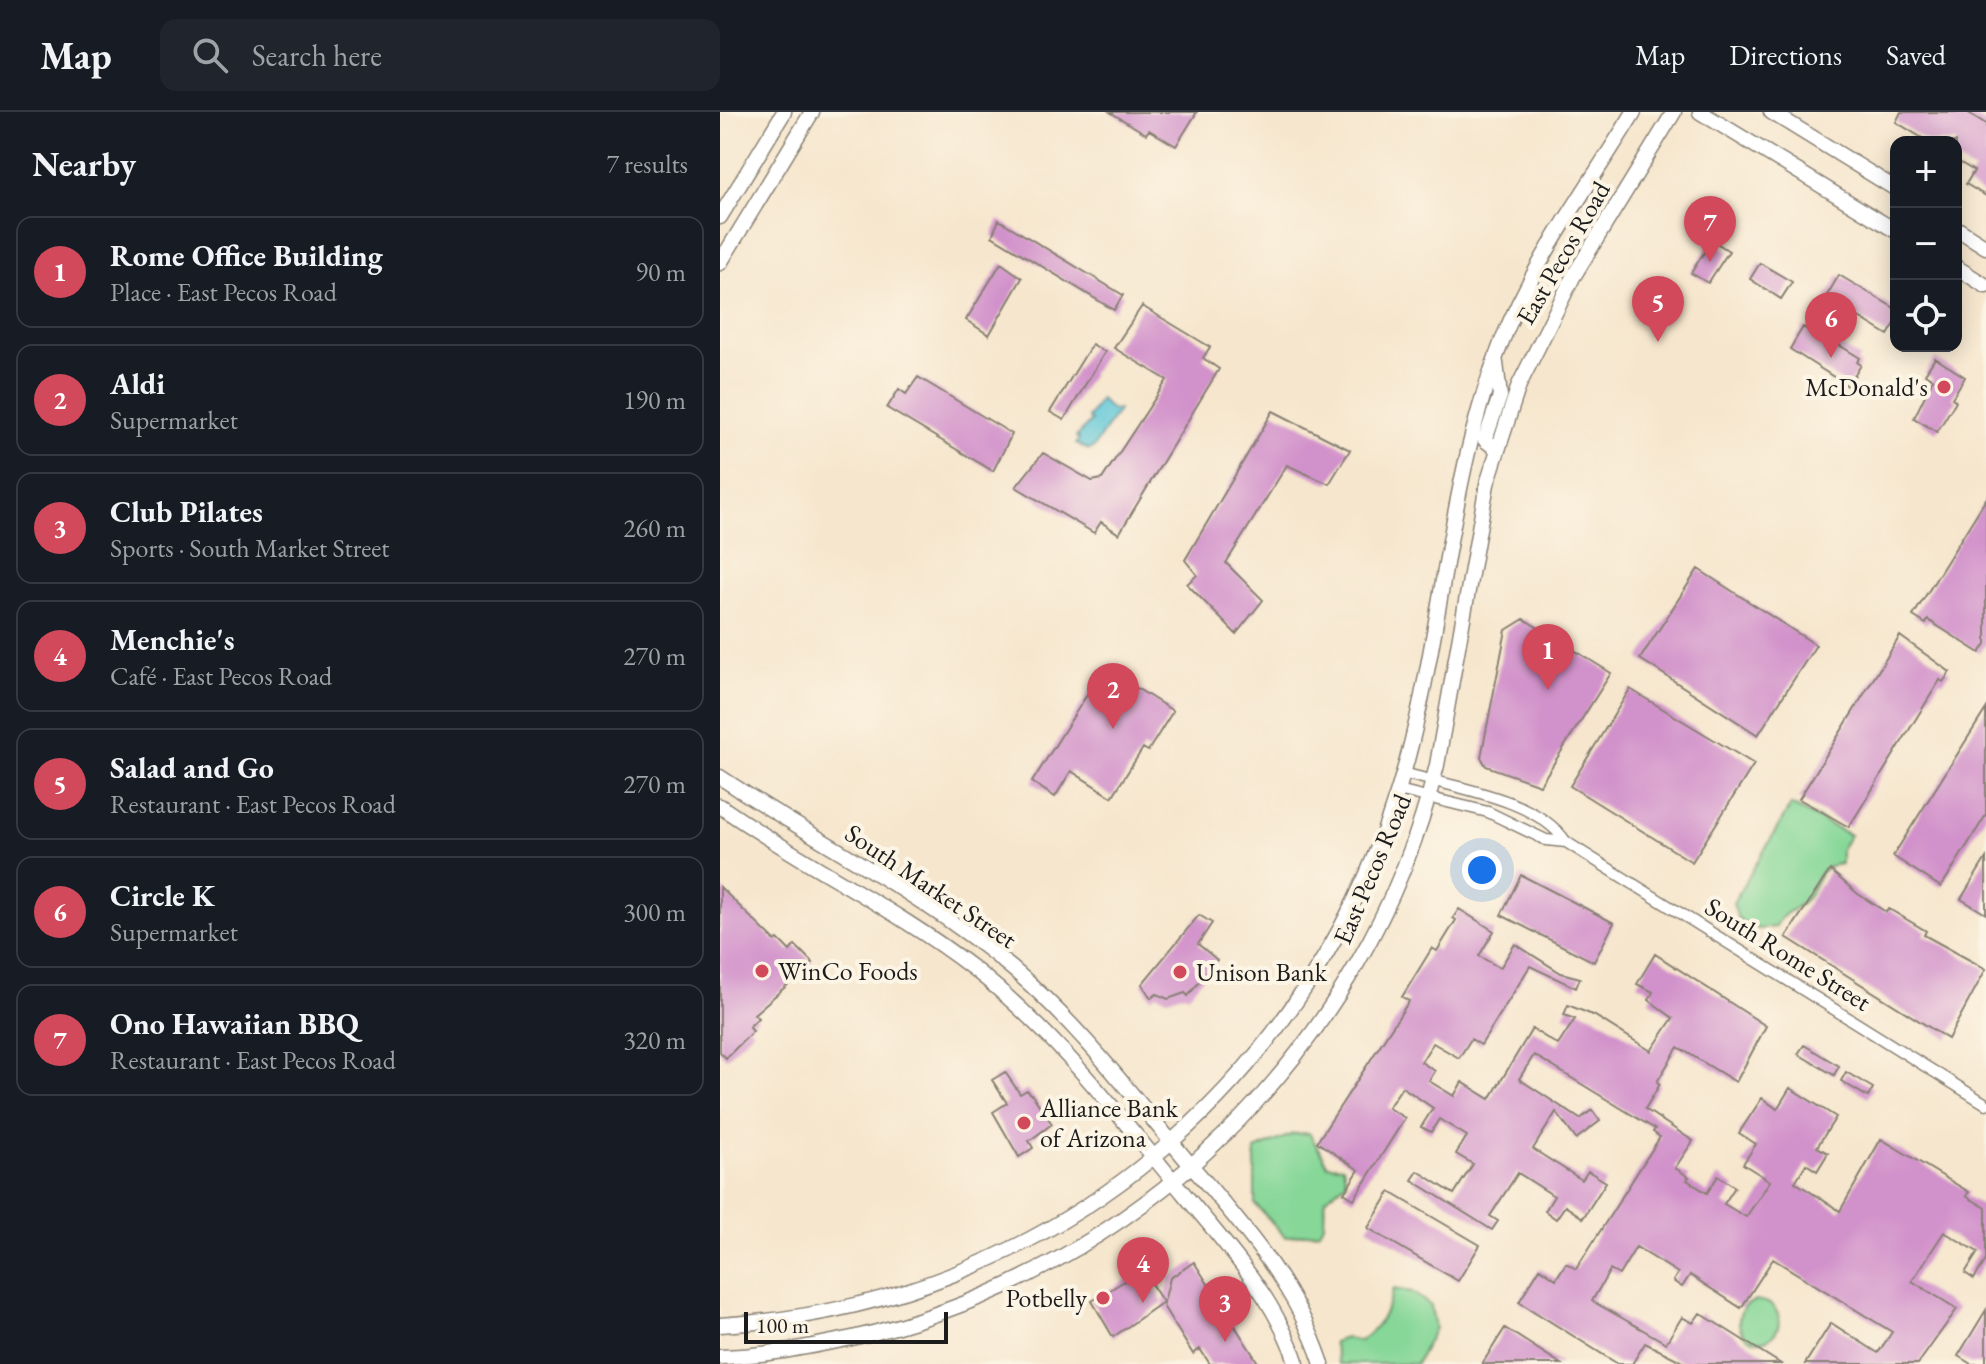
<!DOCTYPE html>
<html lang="en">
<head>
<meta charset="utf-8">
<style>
	:root { --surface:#171b24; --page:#20242c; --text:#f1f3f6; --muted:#9ea1a6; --line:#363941; --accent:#d1495b }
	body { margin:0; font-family:"EB Garamond",serif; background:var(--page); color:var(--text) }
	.controls { position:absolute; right:24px; top:24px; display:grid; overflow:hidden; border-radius:16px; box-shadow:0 4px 20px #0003 }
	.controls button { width:72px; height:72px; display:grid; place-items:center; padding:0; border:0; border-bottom:2px solid var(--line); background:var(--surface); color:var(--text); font:40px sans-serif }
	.scale { position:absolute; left:24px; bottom:20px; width:204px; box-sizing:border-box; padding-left:8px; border:4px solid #1c1c1c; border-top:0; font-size:22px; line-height:28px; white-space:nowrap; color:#1c1c1c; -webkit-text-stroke:6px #fcf5e5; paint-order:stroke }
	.you { position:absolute; left:762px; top:758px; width:28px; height:28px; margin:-20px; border:6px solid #fff; border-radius:50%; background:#1a73e8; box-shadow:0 0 0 12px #1a73e833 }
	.badge { display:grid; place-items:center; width:52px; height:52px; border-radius:50%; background:var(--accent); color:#fff; font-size:26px; font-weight:700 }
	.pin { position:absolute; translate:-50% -66px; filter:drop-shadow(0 2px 4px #0008) }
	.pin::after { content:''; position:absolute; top:42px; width:28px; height:24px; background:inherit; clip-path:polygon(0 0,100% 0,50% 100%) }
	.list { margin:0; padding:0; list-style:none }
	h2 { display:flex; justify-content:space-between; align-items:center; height:104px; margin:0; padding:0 32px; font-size:34px }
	h2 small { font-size:26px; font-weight:400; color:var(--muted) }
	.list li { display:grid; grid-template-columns:52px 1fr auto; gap:24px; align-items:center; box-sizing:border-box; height:112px; margin:0 16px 16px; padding:0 16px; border:2px solid var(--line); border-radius:16px }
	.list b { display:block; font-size:30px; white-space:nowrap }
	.list p { margin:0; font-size:26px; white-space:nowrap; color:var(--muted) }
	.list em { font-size:26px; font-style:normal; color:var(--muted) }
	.icon { flex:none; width:44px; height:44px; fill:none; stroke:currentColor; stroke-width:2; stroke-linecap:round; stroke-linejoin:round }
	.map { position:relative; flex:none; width:1266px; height:1252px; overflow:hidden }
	header { display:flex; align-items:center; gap:48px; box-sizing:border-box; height:112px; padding:0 40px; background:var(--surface); border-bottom:2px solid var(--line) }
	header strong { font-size:38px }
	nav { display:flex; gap:44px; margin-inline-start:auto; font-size:28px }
	.search { width:560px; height:72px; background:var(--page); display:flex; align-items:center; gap:20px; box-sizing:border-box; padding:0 28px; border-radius:16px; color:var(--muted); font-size:30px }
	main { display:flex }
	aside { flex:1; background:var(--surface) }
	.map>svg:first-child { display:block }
	.green { fill:#86d798; stroke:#517a5a; stroke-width:2 }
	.water { fill:#5cc6d7; stroke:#3c717a; stroke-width:2 }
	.building { fill:#d191ca }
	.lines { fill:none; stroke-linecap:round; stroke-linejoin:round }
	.street-casing { stroke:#898174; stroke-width:13 }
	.secondary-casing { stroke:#898174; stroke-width:17 }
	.street { stroke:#fff; stroke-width:10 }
	.secondary { stroke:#fff; stroke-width:14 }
	.poi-dot { fill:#d1495b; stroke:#fcf5e5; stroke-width:3 }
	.labels { text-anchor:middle; stroke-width:8; stroke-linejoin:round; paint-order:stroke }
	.street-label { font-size:26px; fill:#1c1c1c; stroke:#fcf5e5 }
	.poi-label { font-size:26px; fill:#1c1c1c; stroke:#fcf5e5; text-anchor:start }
</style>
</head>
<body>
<header>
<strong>Map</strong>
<div class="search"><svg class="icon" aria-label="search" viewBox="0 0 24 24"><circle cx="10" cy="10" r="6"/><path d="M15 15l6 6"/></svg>Search here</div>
<nav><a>Map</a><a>Directions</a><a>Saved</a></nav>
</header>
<main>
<aside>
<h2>Nearby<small>7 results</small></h2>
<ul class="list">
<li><span class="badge">1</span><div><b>Rome Office Building</b><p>Place · East Pecos Road</p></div><em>90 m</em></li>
<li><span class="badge">2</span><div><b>Aldi</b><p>Supermarket</p></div><em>190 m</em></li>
<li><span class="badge">3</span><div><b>Club Pilates</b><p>Sports · South Market Street</p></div><em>260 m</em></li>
<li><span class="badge">4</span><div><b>Menchie's</b><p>Café · East Pecos Road</p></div><em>270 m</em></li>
<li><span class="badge">5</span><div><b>Salad and Go</b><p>Restaurant · East Pecos Road</p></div><em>270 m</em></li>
<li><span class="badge">6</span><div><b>Circle K</b><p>Supermarket</p></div><em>300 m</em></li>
<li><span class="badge">7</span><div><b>Ono Hawaiian BBQ</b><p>Restaurant · East Pecos Road</p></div><em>320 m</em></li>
</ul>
</aside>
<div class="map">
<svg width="1266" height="1252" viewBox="0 0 1266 1252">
	<rect width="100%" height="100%" fill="#fcf5e5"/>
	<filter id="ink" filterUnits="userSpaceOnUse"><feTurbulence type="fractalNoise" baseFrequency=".0125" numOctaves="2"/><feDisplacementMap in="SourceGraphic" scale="16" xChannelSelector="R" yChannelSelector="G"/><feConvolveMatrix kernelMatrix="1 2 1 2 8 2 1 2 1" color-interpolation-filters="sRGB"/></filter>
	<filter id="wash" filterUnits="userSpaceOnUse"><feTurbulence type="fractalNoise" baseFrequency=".006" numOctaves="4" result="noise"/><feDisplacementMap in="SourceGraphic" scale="32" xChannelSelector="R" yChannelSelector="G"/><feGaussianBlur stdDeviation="1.8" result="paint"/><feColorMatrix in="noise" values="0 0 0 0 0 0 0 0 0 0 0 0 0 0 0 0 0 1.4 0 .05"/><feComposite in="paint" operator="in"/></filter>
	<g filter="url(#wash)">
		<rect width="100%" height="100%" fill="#f6e6cd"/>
		<!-- green -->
		<path class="green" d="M1071,693L1130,723L1121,737V752C1091,756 1101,775 1083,790C1072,800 1065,798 1055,815L1038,817L1018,807L1013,791Z
			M589,1021L608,1053L623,1054L626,1070L605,1087L604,1112L598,1120L565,1125L535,1092V1038L573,1022Z
			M673,1177L692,1180L711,1194L715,1216L696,1252H619L613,1230L626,1226L639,1229C658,1218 668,1199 673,1177Z
			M1019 1209a20 20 0 1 1 40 0a20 20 0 1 1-40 0Z"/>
		<!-- water -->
		<path class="water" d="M380,287L391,298H398L374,335L369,338L356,332L359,327L356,325L371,309L368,306Z"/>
		<g id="blocks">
			<!-- building -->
			<path class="building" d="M390,0H477L456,34L429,18L426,22Z
				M1181,0H1247L1266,12V84L1246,72L1254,59L1236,48V30H1209L1176,10Z
				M279,108L403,183L394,198L272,124Z
				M992,128L1009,139L988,171L971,161Z
				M281,151L302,166L269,223L246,208Z
				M1040,151L1072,170L1061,187L1030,167Z
				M1119,163L1176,197V210L1168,223L1106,185Z
				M422,194L490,235L483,246L499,257L399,422L381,410L374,421L296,375L323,341L372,369L382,367L447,268L394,236Z
				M1083,215L1088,218L1090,215L1140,246L1137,250L1141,253L1128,274L1070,237Z
				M372,232L385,240L344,308L330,300Z
				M1215,246L1245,265L1232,286L1236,289L1217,320L1194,306L1213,267L1205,262Z
				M198,265L292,322L273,359L167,296L179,277L186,282Z
				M553,299L630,338L609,372L567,353L506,451L543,488L516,522L467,472L477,463L465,448Z
				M1266,387V532L1260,541L1208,508L1206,512L1193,504Z
				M978,457L1096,533L1038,623L920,547Z
				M804,507L891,561L820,673L766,654L761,645L786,518Z
				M1180,524L1230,560L1223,570L1220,568L1129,715L1079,687Z
				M380,562L411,581L415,575L453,599L428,639L423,636L392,685L351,659L335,685L312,670Z
				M910,577L1034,652L972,750L850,674Z
				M1266,597V703L1221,775L1173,744Z
				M1266,746V802L1241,787Z
				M1110,758L1138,782L1166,800L1169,797L1206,819L1204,823L1266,857L1228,927L1066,825Z
				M801,763L894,811L874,850L781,803Z
				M0,775L55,829L58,827L70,839L75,833L93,851L34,902L38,906L29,915L33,919L6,946L0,940Z
				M739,797L774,819L759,844L780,856L795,832L841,861L860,866L856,876L810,854L761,933L751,927L739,946L713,931L701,950L715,959L709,969L734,984L742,970L770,987L812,917L838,933L855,907L844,903L848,893L875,904L931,939L953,906L929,888L933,880L917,872L935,842L1046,914L1016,970L958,935L937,970L940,972L925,997L973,1029L955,1056L969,1065L967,1068L987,1081L998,1064L1015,1075L1004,1092L1026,1105L1050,1069L1023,1052L1036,1032L1019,1021L1042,986L1057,997L1070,976L1116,1005L1097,1035L1108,1041L1097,1059L1086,1052L1075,1070L1120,1099L1161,1027L1249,1080L1246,1084L1266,1096V1148L1254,1167L1245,1161L1258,1140L1224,1120L1192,1169L1237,1197L1198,1252H1085L1111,1211L1158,1241L1172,1220L1053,1147L1021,1196L970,1163L962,1175L953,1169L958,1161L916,1135L899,1163L890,1158L872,1189L946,1231L962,1205L973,1211L980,1201L1061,1252H967L925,1231L912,1252H898L799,1190L820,1156L836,1167L846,1151L856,1157L940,1025L933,1020L935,1017L814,943L799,967L860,1007L872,998L880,1009L856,1027L836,1000L813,1037L862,1068L868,1059L886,1070L863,1106L845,1094L836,1107L825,1099L834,1084L798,1061L770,1104L778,1109L772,1118L692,1068L698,1059L734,1082L753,1052L736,1042L747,1024L719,1007L711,1020L701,1015L713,996L682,975L668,996L685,1006L634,1087L624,1081L639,1058L597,1030L689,889L682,885L712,836L717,839L736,808L733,806Z
				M479,803L492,811L478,832L497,848L468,884L465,881L448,887L437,882L431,886L422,872Z
				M1084,933L1119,954L1114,963L1078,942Z
				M285,960L300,982L307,978L313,984L332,1012L309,1029L313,1036L299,1045L273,1000L287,991L272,968Z
				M1126,960L1153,976L1148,985L1121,969Z
				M670,1080L760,1133L738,1169L648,1116Z
				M474,1150L539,1252H490L480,1237L473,1242L443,1194L450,1166Z
				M419,1153L443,1190L393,1225L372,1189L411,1165L408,1160Z
				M1266,1198V1252H1251L1238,1244Z
				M785,1216L841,1252H762Z"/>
		</g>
	</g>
	<g filter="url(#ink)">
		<use href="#blocks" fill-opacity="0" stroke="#898174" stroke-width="2"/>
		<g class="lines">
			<!-- street casing -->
			<g class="street-casing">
				<path id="street" d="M683,661C732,675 817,686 846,730
					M678,678L768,700L826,728L846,730L1266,992"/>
			</g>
			<!-- secondary casing -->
			<g class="secondary-casing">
				<path id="secondary" d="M980,0L1176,119
					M1051,0L1176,77
					M0,105L64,0
					M1236,116L1266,135
					M0,151L92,0
					M1236,155L1266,174
					M776,251L780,284L765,328L778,338
					M0,665C97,730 205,782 294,858C361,915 413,985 469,1051C524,1115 575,1171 602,1252
					M0,694C82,752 174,795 254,857C335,920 399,1003 464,1082C508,1135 555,1185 577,1252
					M0,1213C332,1194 601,967 687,648C724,509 729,364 782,229C814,148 869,74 914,0
					M0,1245C44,1244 89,1235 132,1226C417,1162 647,937 717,653L767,372L799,273L853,165L954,0"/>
			</g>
			<!-- street -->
			<use href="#street" class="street"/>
			<!-- secondary -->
			<use href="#secondary" class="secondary"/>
		</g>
	</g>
	<!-- markers -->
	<g class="poi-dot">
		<circle cx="1224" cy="275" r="8"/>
		<circle cx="42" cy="859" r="8"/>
		<circle cx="460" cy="860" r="8"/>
		<circle cx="304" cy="1011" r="8"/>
		<circle cx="383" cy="1186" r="8"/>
	</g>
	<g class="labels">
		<!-- street labels -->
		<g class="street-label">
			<text transform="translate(843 141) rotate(-60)" y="9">East Pecos Road</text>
			<text transform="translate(652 757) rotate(-67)" y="9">East Pecos Road</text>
			<text transform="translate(211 774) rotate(34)" y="9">South Market Street</text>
			<text transform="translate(1068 842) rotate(32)" y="9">South Rome Street</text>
		</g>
		<!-- poi labels -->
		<g class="poi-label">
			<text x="1208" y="284" text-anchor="end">McDonald's</text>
			<text x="58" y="868">WinCo Foods</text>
			<text x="476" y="869">Unison Bank</text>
			<text x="320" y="1005">Alliance Bank<tspan x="320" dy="30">of Arizona</tspan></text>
			<text x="367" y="1195" text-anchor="end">Potbelly</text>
		</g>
	</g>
</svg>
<div class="controls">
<button>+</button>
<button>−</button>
<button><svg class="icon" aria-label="locate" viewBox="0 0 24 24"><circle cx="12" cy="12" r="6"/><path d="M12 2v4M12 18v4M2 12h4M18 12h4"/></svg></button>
</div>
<div class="scale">100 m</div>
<div class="you"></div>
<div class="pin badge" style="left:828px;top:578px">1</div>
<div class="pin badge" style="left:393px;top:617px">2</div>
<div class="pin badge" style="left:505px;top:1230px">3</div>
<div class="pin badge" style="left:423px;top:1191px">4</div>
<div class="pin badge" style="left:938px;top:230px">5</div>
<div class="pin badge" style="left:1111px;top:246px">6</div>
<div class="pin badge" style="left:990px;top:150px">7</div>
</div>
</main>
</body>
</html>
